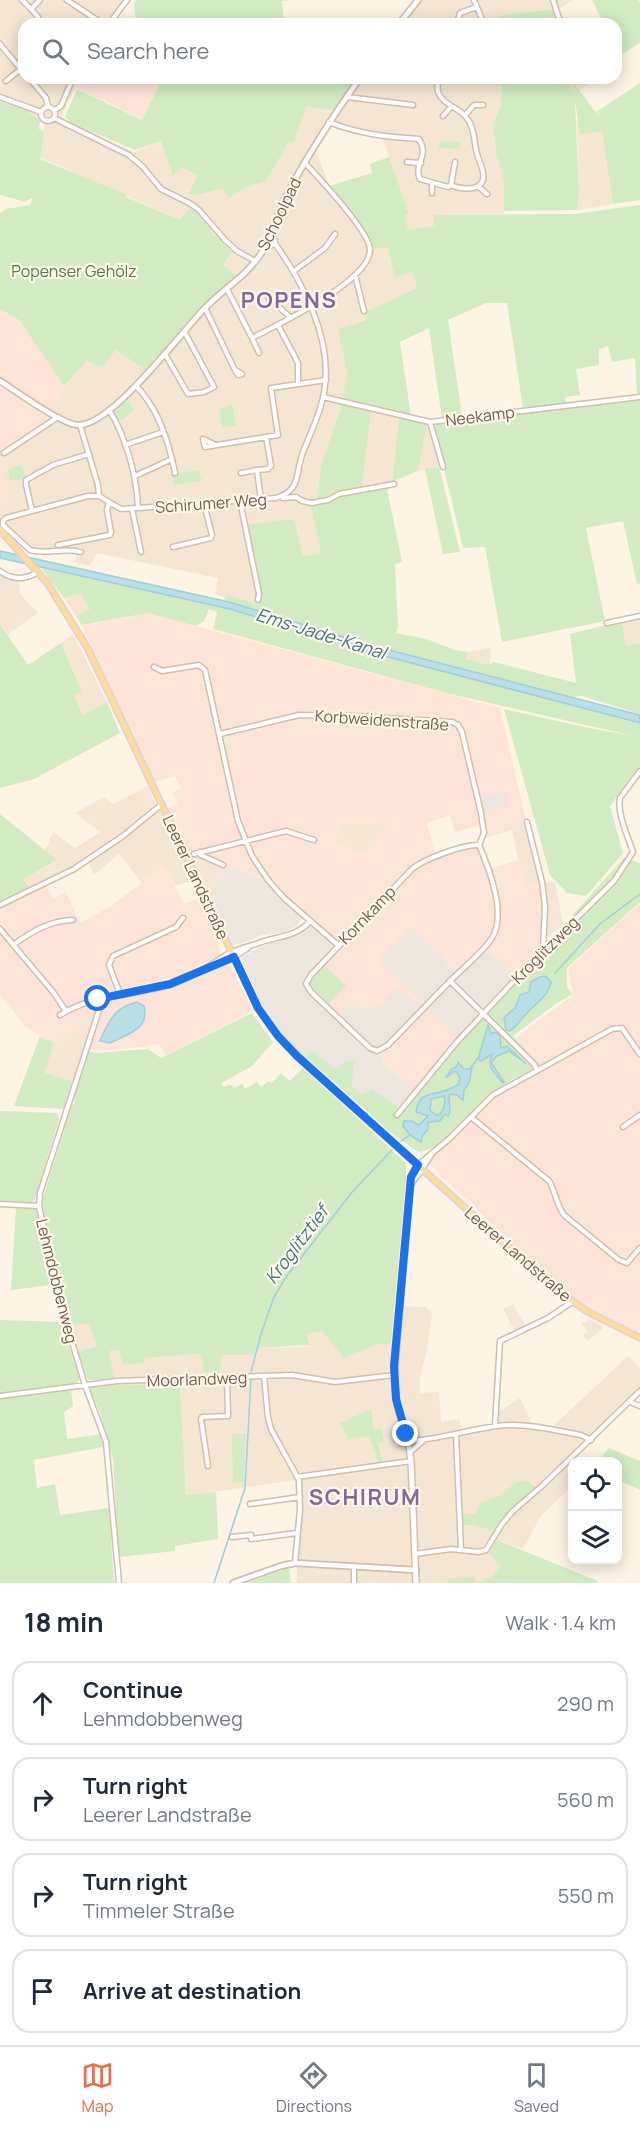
<!DOCTYPE html>
<html lang="en">
<head>
<meta charset="utf-8">
<style>
	:root { --surface:#fff; --page:#f6f6f7; --text:#1f2937; --muted:#747a83; --line:#e0e1e3; --accent:#e96f48 }
	body { margin:0; font-family:Manrope,sans-serif; background:var(--page); color:var(--text) }
	.controls { position:absolute; right:18px; bottom:18px; display:grid; overflow:hidden; border-radius:12px; box-shadow:0 3px 15px #0003 }
	.controls button { width:54px; height:54px; display:grid; place-items:center; padding:0; border:0; border-bottom:2px solid var(--line); background:var(--surface); color:var(--text); font:30px sans-serif }
	.stop { position:absolute; width:18px; height:18px; margin:-14px; border:4px solid #1a73e8; border-radius:50%; background:#fff }
	.stop.end { background:#1a73e8; border-color:#fff; box-shadow:0 2px 6px #0008 }
	.list { margin:0; padding:0; list-style:none }
	h2 { display:flex; justify-content:space-between; align-items:center; height:78px; margin:0; padding:0 24px; font-size:26px }
	h2 small { font-size:20px; font-weight:400; color:var(--muted) }
	.list li { display:grid; grid-template-columns:39px 1fr auto; gap:18px; align-items:center; box-sizing:border-box; height:84px; margin:0 12px 12px; padding:0 12px; border:2px solid var(--line); border-radius:18px }
	.list b { display:block; font-size:22px; white-space:nowrap }
	.list p { margin:0; font-size:20px; white-space:nowrap; color:var(--muted) }
	.list em { font-size:20px; font-style:normal; color:var(--muted) }
	.icon { flex:none; width:33px; height:33px; fill:none; stroke:currentColor; stroke-width:2; stroke-linecap:round; stroke-linejoin:round }
	.map { position:relative; flex:none; width:640px; height:1583px; overflow:hidden }
	.search { position:absolute; background:var(--surface); box-shadow:0 3px 15px #0003; left:18px; right:18px; top:18px; height:66px; display:flex; align-items:center; gap:15px; box-sizing:border-box; padding:0 21px; border-radius:18px; color:var(--muted); font-size:22px }
	.sheet { height:462px; background:var(--surface) }
	nav { display:flex; justify-content:space-around; align-items:center; box-sizing:border-box; height:84px; border-top:2px solid var(--line); background:var(--surface); font-size:16px; color:var(--muted) }
	nav a { display:grid; justify-items:center; gap:3px }
	nav .on { color:var(--accent) }
	.map>svg:first-child { display:block }
	.residential { fill:#f5e6d3 }
	.commercial { fill:#fde4d9; fill-rule:evenodd }
	.industrial { fill:#ede6df }
	.green { fill:#d2ebc3; fill-rule:evenodd }
	.water { fill:#b9dfe7; stroke:#9fcfd9; stroke-width:1.5; fill-rule:evenodd }
	.lines { fill:none; stroke-linecap:round; stroke-linejoin:round }
	.stream { stroke:#9fcfd9; stroke-width:1.5 }
	.minor-casing { stroke:#d1bead; stroke-width:7 }
	.tertiary-casing { stroke:#d1bead; stroke-width:8 }
	.secondary-casing { stroke:#d4beab; stroke-width:8 }
	.primary-casing { stroke:#dbd4d0; stroke-width:8 }
	.minor { stroke:#fff; stroke-width:4 }
	.tertiary { stroke:#fff; stroke-width:4.5 }
	.secondary { stroke:#fff; stroke-width:5 }
	.primary { stroke:#fcdb9d; stroke-width:5 }
	.route { stroke:#1a73e8; stroke-width:8 }
	.labels { text-anchor:middle; stroke-width:4.5; stroke-linejoin:round; paint-order:stroke }
	.street-label { font-size:16px; fill:#765a49; stroke:#fff8ec }
	.park-label { font-size:16px; fill:#527d41; stroke:#fff8ec }
	.water-label { font-size:18px; font-style:italic; fill:#3f7783; stroke:#fff8ec }
	.district-label { font-size:22px; font-weight:bold; letter-spacing:1.5px; fill:#89659a; stroke:#fff8ec }
</style>
</head>
<body>
<div class="map">
<svg width="640" height="1583" viewBox="0 0 640 1583">
	<rect width="100%" height="100%" fill="#fdf4e5"/>
	<!-- residential -->
	<path class="residential" d="M0,0H131L112,24H24V78H161L142,119L76,87L61,117L72,125L134,152L161,141L174,175L182,168L197,175L189,192L196,196L222,188L230,197L243,188L266,181L289,140L294,143L306,107L333,110L357,78H502L501,104L493,125L504,182V214L434,215V226L408,230L405,215L408,213L383,139L349,131L331,124L316,150L330,188L363,229L372,248L388,247L395,278L412,272L417,288L369,311L344,353L347,372L345,395L322,462L316,500L311,507L322,553L303,556L261,593L259,605L215,595L218,578L97,553L90,566L75,563L77,553L65,551L36,553L26,551L0,525V499L4,470L0,466V453L53,418L51,408L64,386L85,363L116,350L147,371L204,305L239,277L223,265L233,250L213,232L197,212L191,208L180,220L39,157L45,124L21,107L0,102Z
		M415,0H574L560,8L502,15L500,24H396Z
		M555,78H582L588,84L574,94L556,86Z
		M599,110L613,204L577,210L579,191L577,121Z
		M371,409L399,415L392,482L362,488Z
		M427,422L442,466L418,471Z
		M0,574L8,579L19,580L20,594L38,613L8,634L0,624Z
		M81,593L90,609L76,616L64,598Z
		M640,617V643L626,645L622,621Z
		M73,634L107,702L83,715L74,696L82,690L61,643Z
		M490,648L491,656L489,665L466,659L468,652Z
		M148,786L155,804L122,835L73,868L32,889L23,880L57,861L45,851L53,832L75,848L101,832L75,813L104,797L113,804Z
		M158,807L192,880L176,886L163,867L142,883L119,854L94,875L88,862L124,838Z
		M394,821L363,855L335,843L338,823L364,824Z
		M527,825L541,883L555,882L563,924L545,940L541,885L524,888L512,829Z
		M192,852L203,853L225,865L216,896L211,898L200,875L195,871L187,854Z
		M91,1014H96L73,1081L45,1073L54,1043Z
		M513,1304L526,1326L515,1331L503,1309Z
		M402,1306L425,1307L431,1312L432,1315L427,1349L420,1378V1393L439,1392L441,1422L459,1419L462,1432L496,1425L497,1413L520,1398L532,1424L550,1429L628,1356L640,1368V1389L591,1436L575,1458L580,1461L572,1462V1490L569,1489L541,1516L523,1549L497,1540L493,1547L502,1567L491,1577L477,1582L448,1580V1583H297V1565L292,1552L297,1510L295,1480L186,1496L180,1386L114,1385L108,1351L119,1350L123,1365L144,1363L143,1358L202,1354L204,1378L221,1377V1355H256L258,1348L301,1347L310,1345L307,1334L322,1331L378,1343L399,1345Z
		M589,1319L604,1327L588,1341L583,1335L587,1331L581,1324Z
		M90,1322L97,1346L78,1352L69,1325Z"/>
	<!-- commercial -->
	<path class="commercial" d="M79,78H161L142,119L75,87Z
		M0,309L19,320L64,386L51,408L53,418L0,453Z
		M0,466L4,470L8,495L0,499Z
		M148,613L500,708L527,825L481,839L484,833L482,825L455,832L450,815L427,823L436,857L479,845L489,869L518,860L524,888L541,885L544,907L538,952L518,977L456,975L447,965L378,959L460,1039L416,1093L383,1063L379,1006L355,1009L338,1018L306,986L338,945L260,878L225,866L203,853L193,856L192,852L187,854L167,809L178,804L173,792L181,789L175,776L154,782L82,626ZM393,822L363,855L335,843L338,823L364,824Z
		M164,867L185,904L199,898L218,945L220,951L218,956L180,976L96,995V1014H91L54,1043L26,1027L0,995V907L46,886L53,898L66,892L80,923L109,907Z
		M640,903V1329L638,1332L605,1319L565,1293L430,1165L432,1155L465,1125L479,1110L496,1096L541,1070L512,1040L573,995L568,969Z
		M225,964L231,966L253,1011L166,1055L159,1045L153,1044L149,1046L97,1051L89,1049L104,1000L177,985Z"/>
	<!-- industrial -->
	<path class="industrial" d="M504,791L508,804L481,813L478,799Z
		M225,866L260,878L271,887L302,918L297,926L282,933L262,935L240,944L231,945L210,900L216,896Z
		M312,923L338,945L306,982L338,1018L351,1004L355,1009L379,1006L398,988L416,1005L424,1008L381,1050L383,1063L416,1092L398,1115L360,1096L352,1087L351,1072L354,1067L345,1065L334,1076L311,1056L306,1060L286,1042L265,1014L242,960L243,957L254,950L269,944L270,941L283,939L304,930Z
		M411,927L445,959L447,965L456,975L484,947L518,977L460,1039L378,960Z"/>
	<!-- green -->
	<path class="green" d="M137,0H292L282,1L284,24H122L136,21L134,3Z
		M592,0H638L640,2V43L619,56L616,49V24H604Z
		M553,9L558,24H500L502,15Z
		M162,78H357L333,110L306,107L294,143L289,141L266,181L244,188L229,198L222,188L196,196L189,193L197,175L182,168L173,176L161,141L135,150L73,124L65,117L77,89L142,120Z
		M502,78H555L556,85L570,84L575,94L573,82L600,118L599,110L640,83V200L613,204L602,131L580,134L575,100L579,191L577,210L504,211V182L496,152L493,125L501,104Z
		M0,102L21,107L40,120L39,129L44,131L40,159L125,194L126,197L180,220L190,208L197,212L213,233L232,252L223,265L239,277L186,323L147,371L116,350L102,367L87,361L64,386L19,320L0,309V213L6,209L30,205L33,197L25,202L0,195Z
		M439,141L461,142L460,149L439,148Z
		M389,157L409,214L405,215L408,230L434,226V215L574,214L640,205V395L637,396L635,358L612,362L608,346L599,349V365L576,369L580,395L565,397L566,404L523,408L507,303H486L448,320L462,416L442,419L429,328L400,342L411,416L343,399L347,372L338,329L364,321L368,311L417,288L412,272L395,278L388,248H372L363,229L329,186L372,173L370,164Z
		M128,399L134,410L119,422L114,411Z
		M640,400V583L637,584L623,521L586,528L605,621L502,642L485,547L463,548L434,427L439,423Z
		M232,404L236,425L222,428L219,410Z
		M342,404L371,410L362,488L346,490L316,500L322,462Z
		M399,417L427,424L418,471L392,482Z
		M21,465L26,477L25,479L10,481L8,470Z
		M439,467L460,552L443,554L425,469Z
		M198,470L202,481L173,485L172,474Z
		M387,489L402,562L395,564L398,628L396,633L426,639L455,650L468,652L466,659L489,665L494,662L576,683L570,634L622,621L626,645L640,643V714L582,696L572,697L378,646L224,600L227,594L259,605L261,593L247,525L294,519L303,556L321,553L311,507L313,505H322L345,495Z
		M41,568L230,609L378,654L640,724V766L610,806L623,853L586,896L567,893L550,875L504,709L594,729L634,736L446,693L213,629L217,612L209,609L204,621L196,626L148,613L82,625L76,616L90,609L81,594L64,598Z
		M0,624L28,665L61,643L82,691L74,696L83,715L107,702L120,733L34,779L0,788Z
		M0,814L57,860L23,880L32,889L0,903Z
		M625,857L640,863V902L567,968V987L573,994L557,1003L513,1036L540,1065C525,1073 508,1081 494,1091C469,1110 452,1148 418,1152L390,1132L306,1057L313,1051L336,1070L347,1060L356,1062L353,1067L352,1086L361,1095L372,1089L400,1109C446,1056 490,1001 540,951L544,956L546,947L550,940ZM550,987L549,991L520,1020L507,1015L516,1008L522,994ZM487,1026L491,1034H495L501,1042V1048L512,1050L523,1064L509,1051L497,1056L492,1061L493,1066L489,1065L492,1054L481,1061ZM459,1062L464,1069L471,1067L470,1079L464,1090L463,1100L457,1095L450,1094L445,1114L442,1117L428,1122C428,1128 423,1138 421,1141L410,1135L407,1121L419,1125L428,1116L418,1114L420,1101L425,1095L444,1091L458,1085L460,1079L457,1072L450,1074L458,1066Z
		M323,964L346,986L327,1005L309,986V979Z
		M252,1013L273,1042L252,1066L221,1083L224,1087L230,1084L234,1088L242,1084L245,1089L257,1082L261,1087L269,1081L272,1083L281,1073L290,1081L303,1068L406,1163V1178L391,1344H378L344,1358L322,1331L307,1334L310,1345L259,1348L256,1355H222L220,1373H204L201,1354L144,1358V1363L123,1365L119,1350L109,1351L114,1379L88,1380L78,1352L97,1346L89,1323L69,1325L60,1293L42,1201L72,1105L75,1104L74,1094L88,1051L95,1053L148,1049L161,1058Z
		M40,1036L54,1043L45,1073L73,1081L64,1109L14,1106Z
		M444,1096C446,1102 444,1111 439,1115H436L430,1110L431,1099Z
		M0,1111L57,1113L59,1119L35,1199L33,1202L0,1201Z
		M16,1208L36,1209L38,1211L52,1285L11,1290Z
		M0,1320L61,1322L80,1379L77,1383L0,1393Z
		M114,1385H180L186,1495L216,1492L218,1539L175,1546V1551L119,1557L113,1459L101,1415L89,1387Z
		M71,1390L73,1406L64,1412L67,1439L102,1434L103,1447L34,1460L37,1488L55,1484L60,1515L109,1508L114,1583H0V1398Z
		M371,1409L374,1430L381,1429L384,1441L378,1444L383,1463H378L370,1436L348,1439L340,1423Z
		M232,1434H246L244,1482L233,1483Z
		M609,1448L640,1461V1490L618,1480V1462L598,1461Z
		M528,1481L537,1489C521,1501 504,1513 496,1532L474,1525H461V1514H475L480,1502L498,1497L516,1482Z
		M497,1540L598,1581L596,1583H448V1580L473,1576L477,1582L491,1577L501,1567L488,1552Z
		M286,1569H289L291,1583H246Z"/>
	<!-- water -->
	<path class="water" d="M0,551L229,602L378,647L640,715V723L377,654L230,609L0,558Z
		M545,976L551,982C548,997 536,1003 527,1013C521,1019 517,1026 510,1031L506,1030L504,1018L515,1008L520,995L529,992L531,982L540,977Z
		M137,1002L144,1006C150,1029 128,1034 110,1043L100,1041L101,1038C111,1018 114,1008 137,1002Z
		M488,1025L491,1034L495,1032L500,1036L501,1048L507,1046L526,1064L509,1051L497,1056L492,1061V1064L504,1082L503,1083C494,1073 486,1067 492,1054L481,1061L478,1059Z
		M458,1062L464,1069H468L472,1067L469,1083L464,1090L463,1100L457,1095L450,1094L449,1096L450,1112L448,1116L445,1114L440,1121L428,1122V1129L422,1137L421,1142L410,1135L403,1126L404,1121H411L419,1125L428,1116L416,1112C419,1092 428,1096 444,1091C449,1090 453,1087 458,1085L460,1079L457,1072H453L447,1077H446L451,1070L457,1066ZM444,1096C446,1102 444,1111 439,1115H436L430,1110L431,1099Z"/>
	<g class="lines">
		<!-- stream -->
		<path class="stream" d="M555,973L601,923L640,894
			M472,1066L478,1058
			M401,1141L410,1135
			M251,1372L261,1334L274,1297L286,1277L353,1191L392,1150
			M214,1583L245,1488L251,1378"/>
		<!-- minor casing -->
		<g class="minor-casing">
			<path id="minor" d="M22,0L31,9L40,0
				M67,0L103,24
				M553,0L561,24
				M477,7L482,19
				M31,9L38,17
				M109,24L127,0
				M457,24L460,13L477,7L474,0
				M0,44L24,73
				M29,78L46,98L48,107
				M6,81L21,69
				M0,97L41,112
				M347,97L413,105
				M41 114a7 7 0 1 1 14 0a7 7 0 1 1-14 0Z
				M55,110L61,106L73,78
				M465,115L474,105H483
				M443,116L451,107
				M54,118L129,155L143,167L161,189L191,204L199,210L225,240L237,251L255,261
				M329,122C358,134 388,137 419,139C430,156 413,164 420,179L448,187L451,185C457,188 465,189 473,188C491,184 481,166 478,157C473,143 476,129 466,117C458,107 443,105 438,92C437,88 438,82 438,78
				M407,162L421,163
				M451,185L455,162
				M478,186L487,194
				M432,193V183
				M272,232L276,245
				M294,271L325,248L335,234
				M355,275L364,311
				M227,289L252,338C277,325 370,281 370,250C370,232 319,178 305,163
				M269,298L290,317
				M205,308L235,370L238,375L242,374L235,370
				M278,325L298,363V384
				M252,338L259,353
				M165,354L188,394L204,392L214,387L184,331
				M136,386C159,409 169,442 175,473
				M323,397L430,422L640,397
				M109,410C126,436 137,477 138,508
				M430,422L443,467
				M80,425L98,485L99,496
				M125,445L163,432
				M216,445L203,439L205,447L278,435L271,388L326,380
				M4,453L58,417
				M241,473L257,470
				M135,476L172,459
				M283,498L296,497L302,501L312,503L328,500L339,494L394,484
				M261,500L257,470L268,469L271,466L266,437
				M240,501L259,594L258,600
				M132,509L141,552
				M32,511L26,485V480L53,465L89,454
				M58,545L110,535L111,532L107,510L109,503
				M173,547L211,538L212,535L204,504
				M81,552C64,547 46,555 30,550L3,525V521L6,518L88,496H99L121,509L138,508L276,498C301,490 295,476 302,455C310,433 323,409 325,385C331,337 303,283 276,245L266,244
				M0,571C12,580 25,580 38,572
				M607,623L640,616
				M154,667L162,671L199,665L205,670L238,821L252,856L268,880L284,898L338,945
				M220,734L299,715L351,716L452,722L458,725L462,732L481,813L484,833L479,845
				M527,822L542,882L545,906L543,951
				M200,852L201,855L223,865
				M194,854L286,831L314,840
				M0,905L74,869L123,836L162,804
				M0,929L53,992L66,1011
				M13,945C31,932 51,920 73,920
				M217,963L234,957L248,948
				M450,981C461,970 484,951 492,938C507,914 489,868 479,845C464,844 424,859 412,869L311,975L306,984L311,992L370,1048L377,1051L388,1045L450,981L534,1064L537,1070
				M120,994L109,965L113,956L176,927L183,918
				M98,999L99,1010L40,1193L39,1206L59,1299L85,1385L106,1442L119,1583
				M60,1015C93,994 133,996 170,985C190,978 208,967 226,955C235,950 246,947 256,944C275,936 296,938 310,921
				M397,1115L456,1043L528,966L614,881L633,852C628,836 617,815 620,798L640,771
				M471,1117L549,1181C556,1192 556,1204 564,1215L619,1260L627,1263L640,1248
				M623,1127L640,1115
				M418,1165L449,1139L493,1095L612,1029L622,1028L640,1054
				M422,1169L431,1155
				M0,1204L39,1206
				M264,1376L268,1418L271,1429L299,1480L300,1510L295,1563
				M0,1396L117,1381L292,1375L335,1382L394,1375
				M630,1402L640,1406
				M495,1426L500,1341L548,1318L572,1302
				M456,1434L461,1550
				M408,1441C442,1440 474,1427 508,1425C532,1424 558,1431 581,1435L591,1440
				M410,1452L423,1441
				M208,1466L201,1419L202,1417L228,1416L227,1378
				M297,1477L411,1461
				M250,1504L300,1497
				M232,1537L251,1535V1539L297,1533
				M415,1554L451,1549L478,1552L486,1550L502,1524L513,1511L543,1485L640,1391
				M354,1583V1568"/>
		</g>
		<!-- tertiary casing -->
		<g class="tertiary-casing">
			<path id="tertiary" d="M399,24L418,0
				M0,381C16,391 62,425 79,425C112,425 180,334 204,309C223,289 247,276 262,252C272,235 276,215 285,198C307,156 333,116 360,78
				M233,1583L281,1566L295,1563L416,1570"/>
		</g>
		<!-- secondary casing -->
		<g class="secondary-casing">
			<path id="secondary" d="M412,1182L422,1169
				M416,1583L411,1461L408,1441L397,1405L394,1375L411,1177L418,1165"/>
		</g>
		<!-- primary casing -->
		<g class="primary-casing">
			<path id="primary" d="M0,530L48,584L88,649L258,1008L274,1031L297,1056L554,1288L588,1312L640,1338"/>
		</g>
		<!-- minor -->
		<use href="#minor" class="minor"/>
		<!-- tertiary -->
		<use href="#tertiary" class="tertiary"/>
		<!-- secondary -->
		<use href="#secondary" class="secondary"/>
		<!-- primary -->
		<use href="#primary" class="primary"/>
	</g>
	<g class="lines">
		<!-- route -->
		<path class="route" d="M98,999L170,984L234,957L258,1008L278,1036L297,1056L418,1165L411,1177L394,1366L396,1399L406,1434"/>
	</g>
	<g class="labels">
		<!-- street labels -->
		<g class="street-label">
			<text transform="translate(279 214) rotate(-64)" y="6">Schoolpad</text>
			<text transform="translate(480 416) rotate(-7)" y="6">Neekamp</text>
			<text transform="translate(211 503) rotate(-4)" y="6">Schirumer Weg</text>
			<text transform="translate(382 720) rotate(4)" y="6">Korbweidenstraße</text>
			<text transform="translate(196 877) rotate(65)" y="6">Leerer Landstraße</text>
			<text transform="translate(367 915) rotate(-46)" y="6">Kornkamp</text>
			<text transform="translate(545 950) rotate(-45)" y="6">Kroglitzweg</text>
			<text transform="translate(518 1254) rotate(41)" y="6">Leerer Landstraße</text>
			<text transform="translate(57 1281) rotate(76)" y="6">Lehmdobbenweg</text>
			<text transform="translate(197 1379) rotate(-2)" y="6">Moorlandweg</text>
		</g>
		<!-- park labels -->
		<g class="park-label">
			<text x="74" y="277">Popenser Gehölz</text>
		</g>
		<!-- water labels -->
		<g class="water-label">
			<text transform="translate(321 634) rotate(17)" y="6">Ems-Jade-Kanal</text>
			<text transform="translate(297 1245) rotate(-53)" y="6">Kroglitztief</text>
		</g>
		<!-- district labels -->
		<g class="district-label">
			<text x="289" y="308">POPENS</text>
			<text x="365" y="1505">SCHIRUM</text>
		</g>
	</g>
</svg>
<div class="controls">
<button><svg class="icon" aria-label="locate" viewBox="0 0 24 24"><circle cx="12" cy="12" r="6"/><path d="M12 2v4M12 18v4M2 12h4M18 12h4"/></svg></button>
<button><svg class="icon" aria-label="layers" viewBox="0 0 24 24"><path d="M12 4l9 5-9 5-9-5zM3 14l9 5 9-5"/></svg></button>
</div>
<div class="stop" style="left:98px;top:999px"></div>
<div class="stop end" style="left:406px;top:1434px"></div>
<div class="search"><svg class="icon" aria-label="search" viewBox="0 0 24 24"><circle cx="10" cy="10" r="6"/><path d="M15 15l6 6"/></svg>Search here</div>
</div>
<section class="sheet">
<h2>18 min<small>Walk · 1.4 km</small></h2>
<ul class="list">
<li><svg class="icon" aria-label="ahead" viewBox="0 0 24 24"><path d="M12 20V5M6 11l6-6 6 6"/></svg><div><b>Continue</b><p>Lehmdobbenweg</p></div><em>290 m</em></li>
<li><svg class="icon" aria-label="right" viewBox="0 0 24 24"><path d="M7 20v-9h11M14 6l5 5-5 5"/></svg><div><b>Turn right</b><p>Leerer Landstraße</p></div><em>560 m</em></li>
<li><svg class="icon" aria-label="right" viewBox="0 0 24 24"><path d="M7 20v-9h11M14 6l5 5-5 5"/></svg><div><b>Turn right</b><p>Timmeler Straße</p></div><em>550 m</em></li>
<li><svg class="icon" aria-label="arrive" viewBox="0 0 24 24"><path d="M6 21V4h12l-3 4 3 4H6"/></svg><div><b>Arrive at destination</b></div></li>
</ul>
</section>
<nav>
<a class="on"><svg class="icon" aria-label="map" viewBox="0 0 24 24"><path d="M3 6l6-2 6 2 6-2v14l-6 2-6-2-6 2zM9 4v14M15 6v14"/></svg>Map</a>
<a><svg class="icon" aria-label="directions" viewBox="0 0 24 24"><path d="M12 3l9 9-9 9-9-9zM9 14v-3h6M13 9l2 2-2 2"/></svg>Directions</a>
<a><svg class="icon" aria-label="saved" viewBox="0 0 24 24"><path d="M7 4h10v16l-5-4-5 4z"/></svg>Saved</a>
</nav>
</body>
</html>
